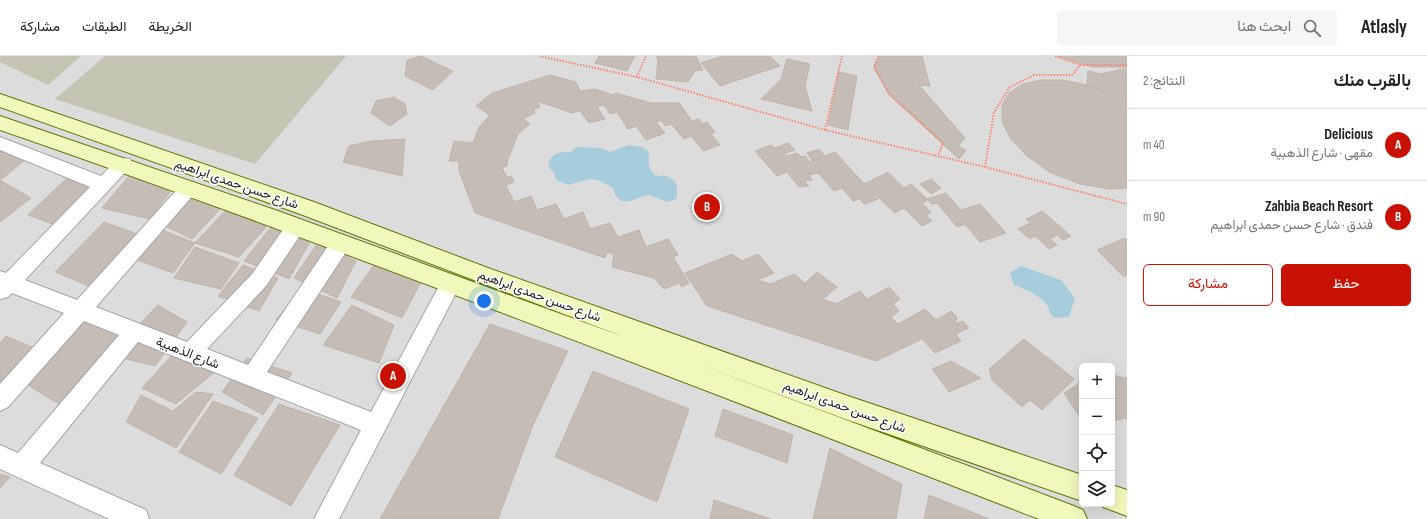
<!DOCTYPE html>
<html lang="ar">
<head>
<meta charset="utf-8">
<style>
	:root { --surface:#fff; --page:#f6f6f6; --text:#222; --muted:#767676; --line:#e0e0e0; --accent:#ca1204 }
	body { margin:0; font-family:"Sofia Sans Condensed",Vazirmatn,sans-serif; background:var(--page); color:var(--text); direction:rtl }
	.controls { position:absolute; right:12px; bottom:12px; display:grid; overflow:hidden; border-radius:6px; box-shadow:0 4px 16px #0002 }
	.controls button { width:36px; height:36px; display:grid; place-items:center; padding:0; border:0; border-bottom:1px solid var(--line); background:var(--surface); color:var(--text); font:20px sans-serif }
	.you { position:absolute; left:484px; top:245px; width:14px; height:14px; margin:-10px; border:3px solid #fff; border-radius:50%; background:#1a73e8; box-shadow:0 0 0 6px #1a73e833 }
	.badge { display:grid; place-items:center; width:26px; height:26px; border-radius:50%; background:var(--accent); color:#fff; font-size:13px; font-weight:700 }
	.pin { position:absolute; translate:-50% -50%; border:2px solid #fff; box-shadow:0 1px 4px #0006 }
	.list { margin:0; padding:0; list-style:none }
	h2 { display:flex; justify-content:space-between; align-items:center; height:52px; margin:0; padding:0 16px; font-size:17px }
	h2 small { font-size:13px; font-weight:400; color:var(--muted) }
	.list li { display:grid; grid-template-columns:26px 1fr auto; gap:12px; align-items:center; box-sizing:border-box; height:72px; padding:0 16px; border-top:1px solid var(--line) }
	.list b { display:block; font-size:15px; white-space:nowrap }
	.list p { margin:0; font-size:13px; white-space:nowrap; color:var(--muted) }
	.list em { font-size:13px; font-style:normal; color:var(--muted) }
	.actions { display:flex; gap:8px; padding:12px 16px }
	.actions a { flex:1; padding:9px 0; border:1px solid var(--accent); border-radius:6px; text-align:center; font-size:14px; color:var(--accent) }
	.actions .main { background:var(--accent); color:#fff }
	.icon { flex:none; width:22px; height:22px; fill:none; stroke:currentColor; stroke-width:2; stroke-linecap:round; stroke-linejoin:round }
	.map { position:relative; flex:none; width:1127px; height:463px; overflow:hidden; direction:ltr }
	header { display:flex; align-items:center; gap:24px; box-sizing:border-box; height:56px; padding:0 20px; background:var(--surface); border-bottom:1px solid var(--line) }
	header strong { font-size:19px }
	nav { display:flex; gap:22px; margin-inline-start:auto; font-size:14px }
	.search { width:280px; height:36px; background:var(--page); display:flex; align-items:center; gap:10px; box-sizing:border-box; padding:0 14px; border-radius:6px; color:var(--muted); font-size:15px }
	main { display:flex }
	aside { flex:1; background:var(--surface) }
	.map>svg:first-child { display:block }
	.residential { fill:#dddcdc; fill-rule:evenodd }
	.construction { fill:#c3c4b1 }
	.water { fill:#a7cddc }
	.building { fill:#c4bcb5; stroke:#c1b5a8 }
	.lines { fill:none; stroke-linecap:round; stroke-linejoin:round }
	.minor-casing { stroke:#a6a6a6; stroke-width:2 }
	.secondary-casing { stroke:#627507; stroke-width:2 }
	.path { stroke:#f7876f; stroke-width:2; stroke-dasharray:1.5 1.5; stroke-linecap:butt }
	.minor { fill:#fff; fill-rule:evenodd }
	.secondary { fill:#f1f8bb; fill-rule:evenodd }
	.labels { text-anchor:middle; stroke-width:3; stroke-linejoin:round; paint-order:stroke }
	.street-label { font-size:13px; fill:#1f1f1f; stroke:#fff }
</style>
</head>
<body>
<header>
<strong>Atlasly</strong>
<div class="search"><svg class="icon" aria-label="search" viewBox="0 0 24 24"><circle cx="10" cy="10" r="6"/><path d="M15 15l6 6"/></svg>ابحث هنا</div>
<nav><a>الخريطة</a><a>الطبقات</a><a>مشاركة</a></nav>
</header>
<main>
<aside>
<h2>بالقرب منك<small>النتائج: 2</small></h2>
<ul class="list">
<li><span class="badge">A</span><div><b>Delicious</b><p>مقهى · شارع الذهبية</p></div><em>40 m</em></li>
<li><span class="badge">B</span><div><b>Zahbia Beach Resort</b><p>فندق · شارع حسن حمدى ابراهيم</p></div><em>90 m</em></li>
</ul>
<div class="actions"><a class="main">حفظ</a><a>مشاركة</a></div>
</aside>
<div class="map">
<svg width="1127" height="463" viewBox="0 0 1127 463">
	<rect width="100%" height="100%" fill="#f0ede6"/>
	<!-- residential -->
	<path class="residential" d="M0,0H1127V463H0ZM1082,310H1112V448H1082Z"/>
	<!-- construction -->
	<path class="construction" d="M0,0H81L48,29L0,6Z
		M105,0H346L255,108L55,43Z"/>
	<!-- water -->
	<path class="water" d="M629,89L642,91L649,96C648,104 648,120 660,120C662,120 664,119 666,120C677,123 679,133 676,143L667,146L649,139C634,142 619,155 613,132L598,124L589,123L568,129L556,124L554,117L548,110C551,97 559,95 571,96L576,91L601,92L610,96Z
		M1021,210L1061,224L1075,242L1069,261L1054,262C1049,258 1050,254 1047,249C1038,238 1026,234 1014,229L1010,217Z"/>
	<!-- building -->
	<path class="building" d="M421,0L453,15L433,34L405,20L407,4Z
		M599,0H635L627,15L595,7Z
		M656,0H696L703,14L695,15L688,26L656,23L658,4Z
		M723,0H770L780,10L720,30L701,7Z
		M880,0H922L930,30L919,29L965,82L958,90L966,94L959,103L889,38L874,11Z
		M1057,0H1127V11H1092Z
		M787,3L810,8L805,30L812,55L761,43L781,23Z
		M1127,12V49L1113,39L1087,29L1088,15L1101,18Z
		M839,16L857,20L848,74L828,69Z
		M550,19L576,26L580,35L595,33L613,39L616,37L651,47H679L692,65L699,63L702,68L707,66L715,76L711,78L720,89L704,95L691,80L684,83L671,68L665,70L661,64L656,66L665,77L646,84L636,70L628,73L617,56L610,58L604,49L597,51L605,63L589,67L580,55L572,57L537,45L540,51L533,54L535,57L523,63L530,68L518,78L509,101H508L507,110L502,112L507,121L511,120L514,126L506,129L514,146L531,140L537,154L556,148L564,163L583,156L590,173L610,167L618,181L639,174L646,191L668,183L678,199L673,201L689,227L682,231L679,227L664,233L654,222L612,211L614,198L607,196L605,202L475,157L459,115V105H449L454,85L473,87L479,71L490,59L476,50L492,37Z
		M1041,24H1063L1087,29L1113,39L1127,49V132L1110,133L1080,128L1051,117L1027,100L1010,82L1002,65V49L1009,37L1023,28Z
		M394,41L405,48L407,58L390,70L371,57L376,45Z
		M405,83L402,120L343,106L349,90L371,85Z
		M788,87L795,94L783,98L787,100L797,97L801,101L805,100L810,106L835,96L878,143L864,148L859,143L853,145L842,132L834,135L818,117L809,119L812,124L804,125L809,130L799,131L787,116L777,120L755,95L771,89L775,92Z
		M0,91L27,102L2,123L0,122Z
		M819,93L825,100L812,104L807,97Z
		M888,116L904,132L911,128L928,144L922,147L931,156L926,159L932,165L922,170L904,152L895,157L864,128Z
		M69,120L99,130L60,171L28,159Z
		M129,120L173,132L150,163L102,152Z
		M931,123L941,132L931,138L920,128Z
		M0,124L31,142L0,166Z
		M190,136L222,151L192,183L161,168Z
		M946,137L961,154L980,148L1006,177L980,186L965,168L957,171L937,147L932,148L927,143Z
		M228,152L269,168L239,201L195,187Z
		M1042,155L1071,180L1063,184L1057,179L1050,183L1057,189L1049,193L1035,180L1030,183L1018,173L1030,167L1026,163Z
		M104,166L143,180L96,233L55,216Z
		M272,170L312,182L289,223L244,205Z
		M157,172L195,187L173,217L132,202Z
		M1125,182L1127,184V219L1124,221L1097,194Z
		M317,188L356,205L337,242L294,222Z
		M195,191L239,207L221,233L174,222Z
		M732,198L742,205L758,198L774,217L758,224L771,228L794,218L805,227L817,216L837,231L823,243L836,248L860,235L867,243L889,231L900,243L893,248L899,255L891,261L898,268L925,253L936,264L951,255L957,261L955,268L963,265L969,272L956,278L961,285L935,297L922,283L876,305L707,250L685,217Z
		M243,209L278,222L259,255L218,240Z
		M374,209L421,226L402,262L351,241Z
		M302,232L341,246L320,278L276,264Z
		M88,248L135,272L59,348L21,325Z
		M158,249L187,266L155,310L110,299Z
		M352,249L394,269L379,307L323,289Z
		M490,268L568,295L533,369L498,463H380Z
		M6,280L39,294L0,338V287Z
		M1024,283L1045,300L1041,305L1046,300L1074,323L1042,354L1030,344L1022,351L992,324L989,313Z
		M173,298L216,315L176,348L142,332Z
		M247,302L292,317L263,359L222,336Z
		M951,305L981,322L949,336L932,313Z
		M1112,313L1116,320L1127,322V362L1112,365Z
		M1082,314V364L1064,337L1078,328Z
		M593,315L689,353L657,446L555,401Z
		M196,336L213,338L176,392L126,366L141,339L173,355Z
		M213,345L258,362L221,418L179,396Z
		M279,348L340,369L291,450L234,419Z
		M723,353L793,379L787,407L715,380Z
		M830,392L902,428L896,463H813Z
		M0,418L10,421L0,432Z
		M929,439L989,463H924Z
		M714,444L771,463H710Z"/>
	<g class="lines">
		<!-- minor casing -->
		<g class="minor-casing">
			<path id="minor" d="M0,81L101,120C110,112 117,99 130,103L133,108L25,224L77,244L183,127L189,125L195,127L198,132L195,137L96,251L187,286L252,218L289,165L296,162L303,165L305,170L303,175L266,230L207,293L248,309L334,181L341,179L348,181L351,187L348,193L267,316L371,356L444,221L451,219L458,221L461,227L458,233L339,463H314L361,374L138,286L40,407L146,454L149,463H109L0,413V389L18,397L119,279L84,265L8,351L0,355V328L64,257L12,237L8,241L0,243V215L6,217L90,131L0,94Z"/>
		</g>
		<!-- secondary casing -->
		<g class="secondary-casing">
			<path id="secondary" d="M0,38L314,146L488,212L845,339L1082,419V445L845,363L690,305L1074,450L1083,454L1087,463H1039C694,330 350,195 0,74V60L278,155L627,282L300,158L0,51Z
				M1112,429L1127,434V460L1103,451L1101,448H1112Z"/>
		</g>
		<!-- path -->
		<path class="path" d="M539,0L637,21L825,74L985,111L1127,148
			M878,0L874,11L889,38L943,87L938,100
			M1055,0L1080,9H1127
			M637,21L646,0
			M825,74L842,0
			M985,111L994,56L1010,31L1034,19H1072L1080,9"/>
		<!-- minor -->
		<use href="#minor" class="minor"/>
		<!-- secondary -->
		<use href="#secondary" class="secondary"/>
	</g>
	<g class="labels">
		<!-- street labels -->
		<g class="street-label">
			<text transform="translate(237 127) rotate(19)" y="5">شارع حسن حمدى ابراهيم</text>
			<text transform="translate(540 239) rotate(20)" y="5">شارع حسن حمدى ابراهيم</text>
			<text transform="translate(188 296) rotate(21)" y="5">شارع الذهبية</text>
			<text transform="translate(845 350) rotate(20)" y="5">شارع حسن حمدى ابراهيم</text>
		</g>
	</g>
</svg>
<div class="controls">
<button>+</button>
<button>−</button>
<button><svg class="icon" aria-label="locate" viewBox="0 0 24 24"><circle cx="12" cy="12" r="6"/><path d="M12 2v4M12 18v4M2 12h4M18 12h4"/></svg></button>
<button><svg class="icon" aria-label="layers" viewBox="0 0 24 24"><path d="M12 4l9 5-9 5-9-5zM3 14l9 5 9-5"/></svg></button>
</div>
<div class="you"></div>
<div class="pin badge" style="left:393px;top:320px">A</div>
<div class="pin badge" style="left:707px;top:151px">B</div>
</div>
</main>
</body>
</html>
